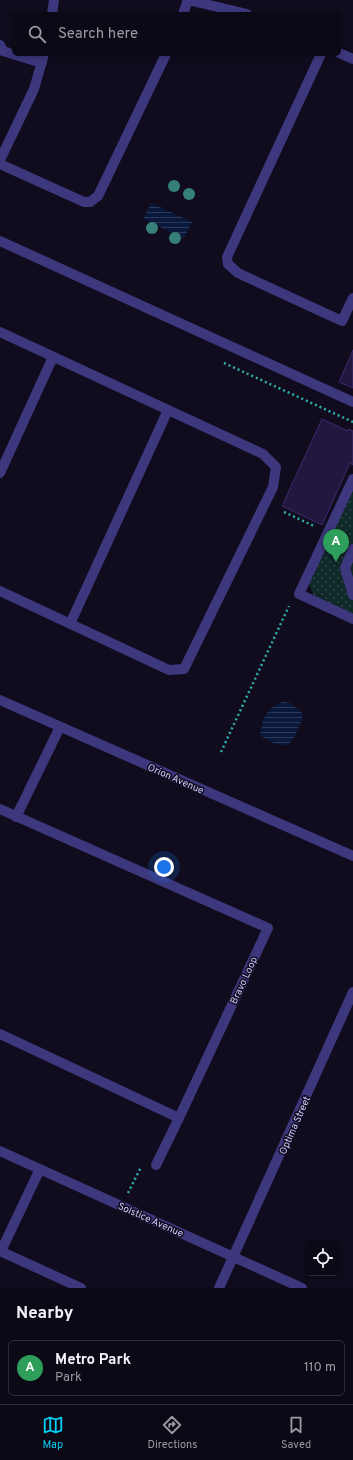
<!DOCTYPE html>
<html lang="en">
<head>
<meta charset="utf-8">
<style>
	:root { --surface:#0c0916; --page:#15121f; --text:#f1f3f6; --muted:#9a9aa1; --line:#2c2a35; --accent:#00d0f4 }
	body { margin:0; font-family:Overpass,sans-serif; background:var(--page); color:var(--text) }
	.controls { position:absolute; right:12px; bottom:12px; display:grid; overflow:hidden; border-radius:6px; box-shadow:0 2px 6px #0003 }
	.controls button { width:36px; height:36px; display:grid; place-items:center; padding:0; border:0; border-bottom:1px solid var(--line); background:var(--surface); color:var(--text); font:20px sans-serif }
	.you { position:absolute; left:164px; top:867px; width:14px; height:14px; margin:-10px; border:3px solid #fff; border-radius:50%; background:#1a73e8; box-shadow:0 0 0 6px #1a73e833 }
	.badge { display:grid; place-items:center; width:26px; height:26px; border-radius:50%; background:var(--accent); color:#fff; font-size:13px; font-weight:700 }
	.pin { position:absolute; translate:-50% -33px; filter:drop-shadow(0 1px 2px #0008) }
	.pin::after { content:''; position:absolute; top:21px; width:14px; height:12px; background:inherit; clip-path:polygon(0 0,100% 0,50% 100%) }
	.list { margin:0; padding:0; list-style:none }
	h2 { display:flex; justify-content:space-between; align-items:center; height:52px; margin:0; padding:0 16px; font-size:17px }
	h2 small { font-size:13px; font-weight:400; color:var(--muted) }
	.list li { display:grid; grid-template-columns:26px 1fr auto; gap:12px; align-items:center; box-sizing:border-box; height:56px; margin:0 8px 8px; padding:0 8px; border:1px solid var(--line); border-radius:6px }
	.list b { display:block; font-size:15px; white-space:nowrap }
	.list p { margin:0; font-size:13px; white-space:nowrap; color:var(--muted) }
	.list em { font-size:13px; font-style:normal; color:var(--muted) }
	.icon { flex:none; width:22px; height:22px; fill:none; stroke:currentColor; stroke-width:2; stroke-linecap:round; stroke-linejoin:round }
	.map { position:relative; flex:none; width:353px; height:1288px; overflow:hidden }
	.search { position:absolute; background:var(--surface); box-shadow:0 2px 6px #0003; left:12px; right:12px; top:12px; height:44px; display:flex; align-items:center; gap:10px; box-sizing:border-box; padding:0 14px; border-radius:6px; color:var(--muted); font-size:15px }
	.sheet { height:116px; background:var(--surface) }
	nav { display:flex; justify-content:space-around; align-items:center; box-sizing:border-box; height:56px; border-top:1px solid var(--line); background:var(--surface); font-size:11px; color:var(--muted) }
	nav a { display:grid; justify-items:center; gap:2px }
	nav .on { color:var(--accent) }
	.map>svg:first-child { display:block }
	.park { fill:url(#park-dots) }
	.water { fill:url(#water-rules) }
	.building { fill:#22183f; stroke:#3a2a6b }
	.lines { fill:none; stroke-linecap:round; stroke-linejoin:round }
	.path { stroke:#2dafae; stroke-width:2.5; stroke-dasharray:2 3; stroke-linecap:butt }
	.minor { stroke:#3d377d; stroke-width:10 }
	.tree { fill:#368079 }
	.labels { text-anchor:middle; stroke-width:3; stroke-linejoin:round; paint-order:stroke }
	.street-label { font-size:10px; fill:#d2c9ff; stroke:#100c1e }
</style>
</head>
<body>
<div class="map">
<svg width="353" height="1288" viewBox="0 0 353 1288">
	<defs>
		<pattern id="park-dots" width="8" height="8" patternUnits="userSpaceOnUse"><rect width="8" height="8" fill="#0f2828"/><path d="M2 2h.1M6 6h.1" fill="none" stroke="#314648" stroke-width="1.8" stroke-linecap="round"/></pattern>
		<pattern id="water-rules" width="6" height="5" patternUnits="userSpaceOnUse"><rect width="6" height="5" fill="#09183b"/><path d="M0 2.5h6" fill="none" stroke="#2c3858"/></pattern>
	</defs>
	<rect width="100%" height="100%" fill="#100c1e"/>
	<!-- park -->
	<path class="park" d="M353,489V614L314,596L309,584Z"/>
	<!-- water -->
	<path class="water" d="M151,203L192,222L184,238L143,219Z
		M282,702L291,703L303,714C302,721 299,726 296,733C295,735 294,739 292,741C283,751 268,741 260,735C264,716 265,710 282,702Z"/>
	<!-- building -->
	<path class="building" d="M353,350V388L339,382Z
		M322,419L348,431L349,429L353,431V465L350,463L322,525L282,506Z"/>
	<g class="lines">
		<!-- path -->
		<path class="path" d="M224,363L353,422
			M284,512L314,526
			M221,752L289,606
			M128,1193L141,1167"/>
		<!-- minor -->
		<path class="minor" d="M52,14L54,0
			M183,14L188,0L247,14
			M0,45L3,51L42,63
			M339,53L353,59
			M321,54L227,257L228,264L238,273L342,321L353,298
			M0,160L34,89L44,54
			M0,164L84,202H90L98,196L166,54
			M0,241L353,402
			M0,332L263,454L276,467L273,487L184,669L169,670L0,591
			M0,473L53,357
			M353,479L299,594L353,619
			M353,549L345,568L353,595
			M70,624L168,410
			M0,700L353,856
			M0,809L268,928L179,1118L0,1034
			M16,817L60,727
			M0,1151L302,1288
			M156,1165L179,1118
			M0,1251L81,1288
			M1,1251L40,1169
			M219,1288L353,992"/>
	</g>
	<!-- trees -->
	<g class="tree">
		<circle cx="174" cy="186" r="6"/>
		<circle cx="189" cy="194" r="6"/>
		<circle cx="152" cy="228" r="6"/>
		<circle cx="175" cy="238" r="6"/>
	</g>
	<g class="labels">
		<!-- street labels -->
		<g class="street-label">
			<text transform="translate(176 778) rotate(24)" y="4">Orion Avenue</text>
			<text transform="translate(243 980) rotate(-65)" y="4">Bravo Loop</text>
			<text transform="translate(294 1125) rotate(-66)" y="4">Optima Street</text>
			<text transform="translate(151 1219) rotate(24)" y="4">Solstice Avenue</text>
		</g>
	</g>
</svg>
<div class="controls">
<button><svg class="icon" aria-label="locate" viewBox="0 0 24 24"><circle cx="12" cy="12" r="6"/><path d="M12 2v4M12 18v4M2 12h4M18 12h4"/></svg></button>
</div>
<div class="you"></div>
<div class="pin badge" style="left:336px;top:562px;background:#2e9e5b">A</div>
<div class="search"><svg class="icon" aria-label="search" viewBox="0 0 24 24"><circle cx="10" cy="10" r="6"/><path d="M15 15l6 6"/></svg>Search here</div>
</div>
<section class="sheet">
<h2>Nearby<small></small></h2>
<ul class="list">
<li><span class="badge" style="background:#2e9e5b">A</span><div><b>Metro Park</b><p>Park</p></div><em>110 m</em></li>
</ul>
</section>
<nav>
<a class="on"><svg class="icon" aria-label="map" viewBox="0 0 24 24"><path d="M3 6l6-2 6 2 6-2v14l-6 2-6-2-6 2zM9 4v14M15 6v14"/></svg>Map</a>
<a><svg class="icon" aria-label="directions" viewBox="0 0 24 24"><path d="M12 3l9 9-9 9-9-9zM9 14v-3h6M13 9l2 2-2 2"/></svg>Directions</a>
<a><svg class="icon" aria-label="saved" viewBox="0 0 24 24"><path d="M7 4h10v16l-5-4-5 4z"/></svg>Saved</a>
</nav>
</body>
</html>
